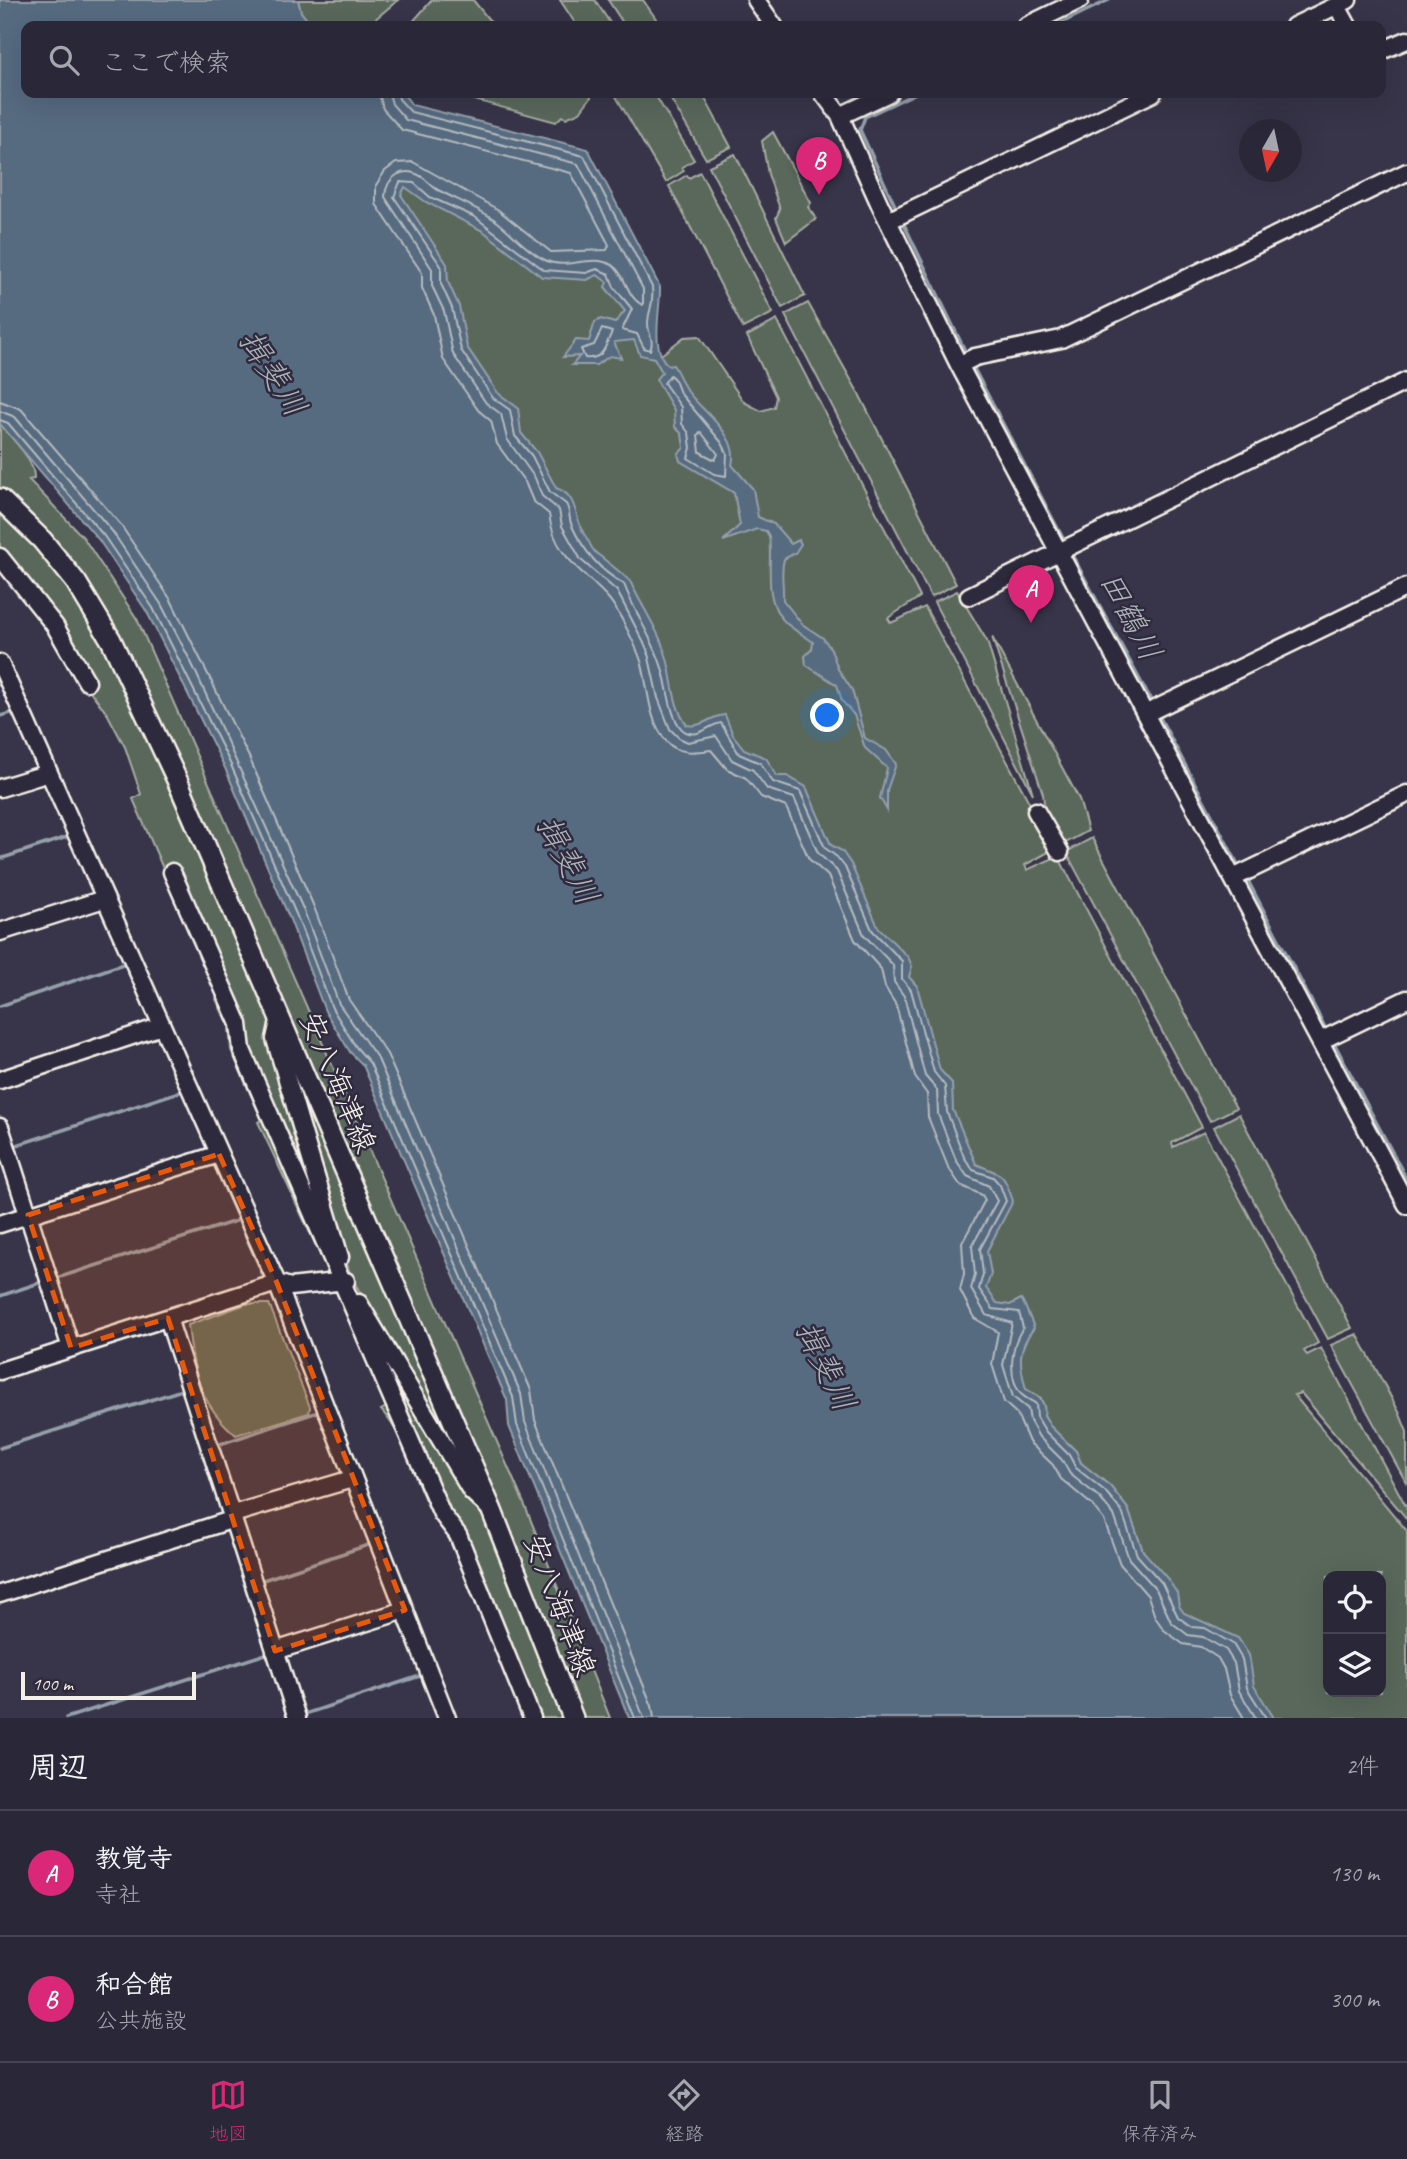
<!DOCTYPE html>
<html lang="ja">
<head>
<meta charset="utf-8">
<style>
	:root { --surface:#2a2838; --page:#323040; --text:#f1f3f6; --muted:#a5a6ae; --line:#464453; --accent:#db2777 }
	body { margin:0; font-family:Caveat,"Klee One",sans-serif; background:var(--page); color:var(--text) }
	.controls { position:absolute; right:21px; bottom:21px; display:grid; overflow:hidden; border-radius:14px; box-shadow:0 7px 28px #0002 }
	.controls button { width:63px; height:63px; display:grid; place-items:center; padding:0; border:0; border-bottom:2px solid var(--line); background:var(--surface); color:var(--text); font:35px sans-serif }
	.compass { position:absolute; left:1239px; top:119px; width:63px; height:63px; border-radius:50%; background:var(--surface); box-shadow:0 7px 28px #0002; rotate:189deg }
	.scale { position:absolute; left:21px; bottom:18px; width:175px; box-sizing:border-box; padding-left:7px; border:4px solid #f4f1e8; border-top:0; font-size:19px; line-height:24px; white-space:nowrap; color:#f4f1e8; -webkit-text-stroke:5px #2f2a3d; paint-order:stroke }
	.you { position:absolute; left:828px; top:716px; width:24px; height:24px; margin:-18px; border:5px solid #fff; border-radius:50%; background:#1a73e8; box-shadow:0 0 0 10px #1a73e833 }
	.badge { display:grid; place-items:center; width:46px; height:46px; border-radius:50%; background:var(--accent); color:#fff; font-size:23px; font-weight:700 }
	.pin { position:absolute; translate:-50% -58px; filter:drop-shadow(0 2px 4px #0008) }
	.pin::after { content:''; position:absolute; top:37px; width:24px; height:21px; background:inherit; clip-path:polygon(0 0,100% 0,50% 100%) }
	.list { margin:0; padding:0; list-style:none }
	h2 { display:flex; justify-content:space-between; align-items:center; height:91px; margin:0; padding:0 28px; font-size:30px }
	h2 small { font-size:23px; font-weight:400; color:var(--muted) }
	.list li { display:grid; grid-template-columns:46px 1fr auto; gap:21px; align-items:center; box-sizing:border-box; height:126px; padding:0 28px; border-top:2px solid var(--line) }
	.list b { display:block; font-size:26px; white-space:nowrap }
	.list p { margin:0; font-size:23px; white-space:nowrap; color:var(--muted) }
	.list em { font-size:23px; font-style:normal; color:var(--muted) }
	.icon { flex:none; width:38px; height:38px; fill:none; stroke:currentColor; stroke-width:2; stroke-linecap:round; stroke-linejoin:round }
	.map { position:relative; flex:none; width:1407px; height:1718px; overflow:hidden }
	.search { position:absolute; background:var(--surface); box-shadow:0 7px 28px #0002; left:21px; right:21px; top:21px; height:77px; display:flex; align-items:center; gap:18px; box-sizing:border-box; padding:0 24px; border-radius:14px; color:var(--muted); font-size:26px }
	.sheet { height:343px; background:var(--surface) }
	nav { display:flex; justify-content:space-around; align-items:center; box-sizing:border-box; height:98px; border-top:2px solid var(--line); background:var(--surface); font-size:19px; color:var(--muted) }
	nav a { display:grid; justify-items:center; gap:4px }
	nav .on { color:var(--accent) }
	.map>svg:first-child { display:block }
	.green { fill:#5a675c; stroke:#a7aca2; stroke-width:2; fill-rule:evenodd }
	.water { fill:#566a80; stroke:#95a0aa; stroke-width:2 }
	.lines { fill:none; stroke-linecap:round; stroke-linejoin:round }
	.shore { stroke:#b5bbbe; stroke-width:2 }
	.stream { stroke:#95a0aa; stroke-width:3.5 }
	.minor-casing { stroke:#f4f1e8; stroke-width:21 }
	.major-casing { stroke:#f4f1e8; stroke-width:24 }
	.minor { stroke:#2f2a3d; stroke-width:16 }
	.major { stroke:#2f2a3d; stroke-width:19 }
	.marked { fill:#e8590c; fill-opacity:0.2; stroke:#e8590c; stroke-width:5; stroke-dasharray:14 9; stroke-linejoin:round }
	.labels { text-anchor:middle; stroke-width:5; stroke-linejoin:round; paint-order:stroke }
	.street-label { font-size:30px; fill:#f4f1e8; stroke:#2f2a3d }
	.water-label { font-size:32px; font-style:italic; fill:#adb4b9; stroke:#2f2a3d }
</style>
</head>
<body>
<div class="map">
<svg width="1407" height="1718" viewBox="0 0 1407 1718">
	<rect width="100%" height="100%" fill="#38354a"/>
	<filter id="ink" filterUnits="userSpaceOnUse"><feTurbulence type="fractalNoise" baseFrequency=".0143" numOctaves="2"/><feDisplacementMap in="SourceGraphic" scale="14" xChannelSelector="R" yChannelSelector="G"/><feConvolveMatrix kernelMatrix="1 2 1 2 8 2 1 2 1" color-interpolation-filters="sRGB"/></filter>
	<g filter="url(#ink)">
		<!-- green -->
		<path class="green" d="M298,0H398L367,26H312L301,12Z
			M432,0H473L494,26H409Z
			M560,0H595L612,26H577Z
			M608,0H643L661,26H625Z
			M449,93H590L591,97L580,112L566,118L562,116L556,122Z
			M614,93H654L694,160L682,167L684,171L666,182Z
			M667,93H702L731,147L706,159Z
			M773,132L811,203L808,207L816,219L786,242L776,218L780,209L768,174L762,141Z
			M397,140L599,270L624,302L626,316L661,355L684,337L699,336L744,402L761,411L774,407L776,397L747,336L777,320L920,597L888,618L891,623L925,607L1054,849L1025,865L1027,870L1058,856L1202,1127L1172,1143L1173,1147L1204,1132L1318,1343L1304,1351L1307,1355L1321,1348L1407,1508V1519L1301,1393L1294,1395L1407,1531V1718H1245L1143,1551L1128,1509L1110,1486L1081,1463L1076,1451L1051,1427L1044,1415L1041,1398L1026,1389L685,740L486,399L401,195ZM1328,1576H1381V1692H1328Z
			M735,154L805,296L782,308L709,166Z
			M700,172L773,313L743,328L669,186L687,175L689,178Z
			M808,303L859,394L956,584L931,597L785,315Z
			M0,424C12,439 35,459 34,479L29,480L83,537L137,619L525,1506L610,1718H581L177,764L23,510L0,488Z
			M0,507L69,586L109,652L269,1018L268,1035L336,1254L175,870L334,1273L331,1278L258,1122L262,1120L231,1050L229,1027L216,999L218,996L133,799L141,794L125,747L108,715L84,683L0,551Z
			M957,591L987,641L1033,794L934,602Z
			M992,637L1079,799L1088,831L1062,845L1045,812L1043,794Z
			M1092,838L1236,1108L1210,1121L1066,852Z
			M280,1039L472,1481L351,1277L278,1043Z
			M1239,1114L1352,1328L1328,1339L1214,1127Z
			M355,1299L484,1512L566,1718H536Z
			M246,1304H269L310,1407L309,1413L236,1435C199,1404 193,1371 188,1325Z
			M1357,1334L1399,1412L1407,1432V1484L1331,1345Z
			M390,1405L458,1543L524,1718L447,1534C414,1499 413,1444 381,1410Z"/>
		<!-- water -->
		<path class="water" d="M0,0H298L301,12L312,26H26V93H403L412,105L588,149L660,287C661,308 649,351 669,366L673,365C679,373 681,382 686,389C701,412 740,434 732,465L753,489L758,517L774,524L791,544L799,540L801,544L795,553L784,559C780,574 784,584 783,600L802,624L823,638L831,649L838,669L852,690L865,738L886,750L896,764L887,790V810L880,798L887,768L865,748L854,715L842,701L837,685L806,665L805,656L812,649L813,642C804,635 793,630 785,622C762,599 773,565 769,536L766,531L757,529L723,541L740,525L734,493L680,461L678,454L684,448L682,434L675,427L674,410L656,379L662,372L654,358L640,355L634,340L614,342L621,358L610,356L596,365H572L580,356L563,357L576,340L589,341L595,322L601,319L615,323L625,311L605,287L607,282L597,275L587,280L542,277L483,231L426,202L405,187L401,195L447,264L448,282L459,306L467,347L498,393L518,408L521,433L537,452L556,488C578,495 574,517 584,534C588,539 591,548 595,552C602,558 629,578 631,583C642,607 659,630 666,655C673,677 672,706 687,725C702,728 710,716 725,715L733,735L744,749L766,758L777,776H787L806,787L831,845L842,851L851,864L878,927L908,957L912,966L909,977L917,986L940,1070L952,1083L953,1110L976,1164C1003,1176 1003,1171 1013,1201L987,1251L991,1274L986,1288L997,1303L1010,1305L1021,1299C1023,1300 1033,1325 1034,1328C1017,1349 1019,1364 1026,1389C1037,1396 1047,1400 1044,1415L1051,1427L1076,1451L1081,1463L1110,1486L1128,1509L1143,1551L1167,1578L1177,1593L1179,1606L1184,1613L1238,1638L1249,1655L1254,1686L1274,1718H629L509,1426L507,1400L363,1065L350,1052L325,1011L289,917L225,768L147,612L99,540L0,424Z"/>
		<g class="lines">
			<!-- shore -->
			<path class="shore" d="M379,93L383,109L402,130L571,173L609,245L607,250L551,252L497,209L413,162L396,163L385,171L376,185V204L422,273V288L434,315L443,359L478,410L491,421L497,444L525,482L533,501L549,514C554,558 585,571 609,599C619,611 636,646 641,661C649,687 647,720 667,742C679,755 696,752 711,750L727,769L746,778L761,797L786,807L809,859L828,876L855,940L881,969L885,987L896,1005L915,1077L927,1094L928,1117L948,1167L960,1185L982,1195L985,1200L962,1243L964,1274L960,1290L974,1318L998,1332L992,1364L1004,1402L1017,1414L1029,1442L1053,1465L1061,1479L1092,1505L1104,1520L1120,1564L1148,1596L1155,1617L1164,1630L1183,1644L1201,1647L1218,1658L1224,1669L1230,1695L1244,1718
				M389,93L392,104L406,120L578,164L643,289V305C627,299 626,274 612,265C591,253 566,271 545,260C526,251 512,232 495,220C477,207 457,200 438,190C432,187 428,181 422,177C403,165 386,177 385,197L432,269V286L444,311L453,354L486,403L501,414L507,439L535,478L542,496L559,510L562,526L581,560L617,591L647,649L658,698L670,729L679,738L688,742L716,736L732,760L753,770L767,789L794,798L818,853L837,871L864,935L893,965L894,982L904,996L925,1076L937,1090L938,1114L956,1160L967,1176L989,1186L997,1201L972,1246L975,1275L971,1289L986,1315L1012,1323L1003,1365L1013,1397L1028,1409L1030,1421L1039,1437L1062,1460L1070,1474L1099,1497L1114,1515L1129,1559L1156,1589L1171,1622L1188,1635L1203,1637L1226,1650L1234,1663L1239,1691L1256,1718
				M398,93L399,99L411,112L584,156L652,287C654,308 649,306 648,322C647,332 655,340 650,350L644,348L637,334L622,330L632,309L614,287L609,274L597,269L586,273L544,270L475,217L430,197L414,183L400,182L394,197L441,266V284L452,308L461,350L493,398L510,410L515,436L532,456L550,492L566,504C571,512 568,518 572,526C583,550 601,572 624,584C636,617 657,644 665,679C668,691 672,726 686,732C700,738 708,725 721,723L739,754L760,763L773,782L800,791L825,848L837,857L845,867L872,930L902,961V979L911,990L934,1072L945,1086L947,1112L964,1157L973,1170L993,1177L1000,1185L1006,1201L980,1249L983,1274L979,1289L993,1309L1019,1312L1023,1328C1011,1344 1007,1377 1021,1394C1025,1398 1032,1401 1036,1404L1037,1417L1046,1432L1069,1455L1076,1468L1105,1491L1122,1512L1137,1555L1162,1583L1178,1617L1192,1627L1205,1628L1233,1644L1242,1659L1247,1688L1266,1718
				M602,329L612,332C605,345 605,360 585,358L581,349L594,345Z
				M670,375L675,380L680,393L722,443L727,453L726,476L714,474L688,458L691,448L689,433L682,424L681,407L664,383Z
				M0,401L21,409L120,524L171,600L249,757L314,907L349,1000L387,1054L531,1390L535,1420L652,1706L654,1718
				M0,411L15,417L112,531L161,604L193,666L304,911L339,1004L378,1059L521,1394L525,1422L644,1718
				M0,420L8,423L104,536L153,608L231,765L296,914L332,1008L356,1047L370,1063L513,1397L517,1425L635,1718
				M701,432L718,454L715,460L700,452L698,435Z"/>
			<!-- stream -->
			<path class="stream" d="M1055,26L1109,0
				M897,210L860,130L865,117L916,93
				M902,220L967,355
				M972,365L1066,544
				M1070,551L1153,704
				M1158,714L1240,868
				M0,716L15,712
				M0,859L70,836
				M1246,877L1327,1031
				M0,1006L126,963
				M1333,1041L1407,1180
				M161,1042L208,1149
				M11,1147L182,1091
				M214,1164L263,1275
				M8,1176L18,1212
				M54,1279L239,1220
				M272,1295L325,1427
				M0,1296L42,1282
				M217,1445L318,1412
				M0,1448L185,1389
				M263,1580L371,1544
				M285,1656L305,1714L423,1675
				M66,1718L269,1653"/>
			<!-- minor casing -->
			<g class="minor-casing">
				<path id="minor" d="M756,0L774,26
					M1337,6L1348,26
					M1026,26L1080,0
					M1294,26L1348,0
					M1381,51L1407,40
					M823,93L840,116L880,205L959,365L1407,1205
					M840,116L889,93
					M888,221L1153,93
					M959,365L975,357L1061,339L1407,172
					M0,557L55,626L87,682
					M969,596L1407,381
					M0,663L277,1283L447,1718
					M1145,714L1407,587
					M0,788L49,773
					M1036,811L1060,852
					M172,872L239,1024L242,1050L442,1514L458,1535L532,1718
					M1233,878L1407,794
					M0,932L104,899
					M279,1021L275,1039L340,1257
					M1320,1041L1407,999
					M0,1080L162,1026
					M0,1127L71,1348
					M0,1224L219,1154
					M359,1303L471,1491L489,1508
					M168,1318L297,1718
					M0,1371L277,1283L290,1287L346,1281
					M233,1514L352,1479
					M0,1594L234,1519
					M275,1651L405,1610"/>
			</g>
			<!-- major casing -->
			<g class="major-casing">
				<path id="major" d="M0,499L42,540L76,582L111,640L178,782L492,1511L573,1718"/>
			</g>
			<!-- minor -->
			<use href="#minor" class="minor"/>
			<!-- major -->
			<use href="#major" class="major"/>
		</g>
	</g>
	<!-- marked area -->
	<path class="marked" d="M219,1154L277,1283L405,1610L275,1651L168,1318L71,1348L28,1215Z"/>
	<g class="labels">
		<!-- street labels -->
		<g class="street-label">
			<text transform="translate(338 1082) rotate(67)" y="10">安八海津線</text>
			<text transform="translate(560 1605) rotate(69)" y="10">安八海津線</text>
		</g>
		<!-- water labels -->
		<g class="water-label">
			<text transform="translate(273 373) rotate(57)" y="11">揖斐川</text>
			<text transform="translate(1131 616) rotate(62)" y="11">田鶴川</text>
			<text transform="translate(568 860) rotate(62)" y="11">揖斐川</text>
			<text transform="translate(826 1366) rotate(64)" y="11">揖斐川</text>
		</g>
	</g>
</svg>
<div class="controls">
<button><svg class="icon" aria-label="locate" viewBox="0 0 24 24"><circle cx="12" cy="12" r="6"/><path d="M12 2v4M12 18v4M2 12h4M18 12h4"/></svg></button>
<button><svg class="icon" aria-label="layers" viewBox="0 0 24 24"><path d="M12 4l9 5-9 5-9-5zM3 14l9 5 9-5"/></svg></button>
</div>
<svg class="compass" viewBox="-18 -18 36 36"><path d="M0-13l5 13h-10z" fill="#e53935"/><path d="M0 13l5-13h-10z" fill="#a5a6ae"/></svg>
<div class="scale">100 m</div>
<div class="you"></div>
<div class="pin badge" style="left:1031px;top:623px">A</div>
<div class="pin badge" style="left:819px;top:195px">B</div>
<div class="search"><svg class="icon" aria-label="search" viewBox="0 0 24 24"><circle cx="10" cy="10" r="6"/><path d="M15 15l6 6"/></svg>ここで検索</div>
</div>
<section class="sheet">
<h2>周辺<small>2件</small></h2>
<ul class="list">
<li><span class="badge">A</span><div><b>教覚寺</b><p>寺社</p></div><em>130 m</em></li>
<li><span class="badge">B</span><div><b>和合館</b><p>公共施設</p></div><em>300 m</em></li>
</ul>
</section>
<nav>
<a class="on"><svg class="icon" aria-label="map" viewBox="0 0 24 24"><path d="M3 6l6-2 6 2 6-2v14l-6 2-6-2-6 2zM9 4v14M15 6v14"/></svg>地図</a>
<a><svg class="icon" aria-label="directions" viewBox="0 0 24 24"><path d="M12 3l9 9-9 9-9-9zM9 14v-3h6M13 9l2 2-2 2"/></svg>経路</a>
<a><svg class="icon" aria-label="saved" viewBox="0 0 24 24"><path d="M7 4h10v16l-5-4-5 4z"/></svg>保存済み</a>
</nav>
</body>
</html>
